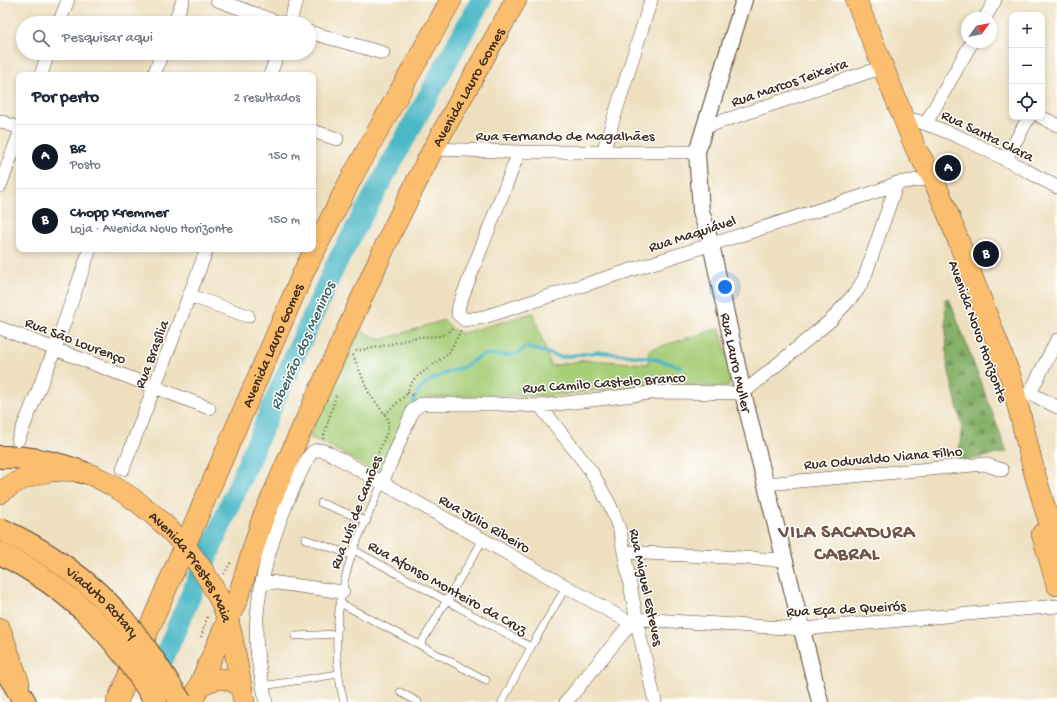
<!DOCTYPE html>
<html lang="pt">
<head>
<meta charset="utf-8">
<style>
	:root { --surface:#fff; --page:#f2f2f3; --text:#1f2937; --muted:#747a83; --line:#e0e1e3; --accent:#111827 }
	body { margin:0; font-family:"Gochi Hand",sans-serif; background:var(--page); color:var(--text) }
	.controls { position:absolute; right:12px; top:12px; display:grid; overflow:hidden; border-radius:8px; box-shadow:0 2px 6px #0003 }
	.controls button { width:36px; height:36px; display:grid; place-items:center; padding:0; border:0; border-bottom:1px solid var(--line); background:var(--surface); color:var(--text); font:20px sans-serif }
	.compass { position:absolute; left:961px; top:12px; width:36px; height:36px; border-radius:50%; background:var(--surface); box-shadow:0 2px 6px #0003; rotate:57deg }
	.you { position:absolute; left:725px; top:287px; width:14px; height:14px; margin:-10px; border:3px solid #fff; border-radius:50%; background:#1a73e8; box-shadow:0 0 0 6px #1a73e833 }
	.badge { display:grid; place-items:center; width:26px; height:26px; border-radius:50%; background:var(--accent); color:#fff; font-size:13px; font-weight:700 }
	.pin { position:absolute; translate:-50% -50%; border:2px solid #fff; box-shadow:0 1px 4px #0006 }
	.list { margin:0; padding:0; list-style:none }
	h2 { display:flex; justify-content:space-between; align-items:center; height:52px; margin:0; padding:0 16px; font-size:17px }
	h2 small { font-size:13px; font-weight:400; color:var(--muted) }
	.list li { display:grid; grid-template-columns:26px 1fr auto; gap:12px; align-items:center; box-sizing:border-box; height:64px; padding:0 16px; border-top:1px solid var(--line) }
	.list b { display:block; font-size:15px; white-space:nowrap }
	.list p { margin:0; font-size:13px; white-space:nowrap; color:var(--muted) }
	.list em { font-size:13px; font-style:normal; color:var(--muted) }
	.icon { flex:none; width:22px; height:22px; fill:none; stroke:currentColor; stroke-width:2; stroke-linecap:round; stroke-linejoin:round }
	.map { position:relative; flex:none; width:1057px; height:702px; overflow:hidden }
	.search { position:absolute; background:var(--surface); box-shadow:0 2px 6px #0003; left:16px; top:16px; width:300px; height:44px; display:flex; align-items:center; gap:10px; box-sizing:border-box; padding:0 14px; border-radius:22px; color:var(--muted); font-size:15px }
	.panel { position:absolute; background:var(--surface); box-shadow:0 2px 6px #0003; left:16px; top:72px; width:300px; height:180px; border-radius:8px }
	.map>svg:first-child { display:block }
	.forest { fill:url(#forest-firs); stroke:#606e44 }
	.park { fill:#a7ce79; stroke:#717c4c }
	.lines { fill:none; stroke-linecap:round; stroke-linejoin:round }
	.stream { stroke:#4bb8c6; stroke-width:3.5 }
	.river { stroke:#4bb8c6; stroke-width:21 }
	.service-casing { stroke:#564536; stroke-width:8 }
	.minor-casing { stroke:#564536; stroke-width:14 }
	.tertiary-casing { stroke:#564536; stroke-width:18 }
	.primary-casing { stroke:#564536; stroke-width:22 }
	.trunk-casing { stroke:#564536; stroke-width:24 }
	.path { stroke:#564536; stroke-width:2; stroke-dasharray:1 3; stroke-linecap:butt }
	.service { stroke:#fff; stroke-width:7 }
	.minor { stroke:#fff; stroke-width:13 }
	.tertiary { stroke:#fff; stroke-width:16 }
	.primary { stroke:#fbbd6e; stroke-width:21 }
	.trunk { stroke:#fbbd6e; stroke-width:22 }
	.trunk-bridge-casing { stroke:#564536; stroke-width:24; stroke-linecap:butt }
	.trunk-bridge { stroke:#fbbd6e; stroke-width:22 }
	.labels { text-anchor:middle; stroke-width:3; stroke-linejoin:round; paint-order:stroke }
	.street-label { font-size:15px; fill:#3b2a1e; stroke:#fff }
	.water-label { font-size:16px; font-style:italic; fill:#416361; stroke:#fff }
	.district-label { font-size:19px; font-weight:bold; letter-spacing:1px; fill:#715648; stroke:#fff }
</style>
</head>
<body>
<div class="map">
<svg width="1057" height="702" viewBox="0 0 1057 702">
	<defs>
		<pattern id="forest-firs" width="22" height="20" patternUnits="userSpaceOnUse"><rect width="22" height="20" fill="#85b169"/><path d="M5 1l3.5 6h-7zM16 11l3.5 6h-7z" fill="#6e9056"/></pattern>
	</defs>
	<rect width="100%" height="100%" fill="#fff"/>
	<filter id="ink" filterUnits="userSpaceOnUse"><feTurbulence type="fractalNoise" baseFrequency=".025" numOctaves="2"/><feDisplacementMap in="SourceGraphic" scale="8" xChannelSelector="R" yChannelSelector="G"/><feConvolveMatrix kernelMatrix="1 2 1 2 8 2 1 2 1" color-interpolation-filters="sRGB"/></filter>
	<filter id="wash" filterUnits="userSpaceOnUse"><feTurbulence type="fractalNoise" baseFrequency=".012" numOctaves="4" result="noise"/><feDisplacementMap in="SourceGraphic" scale="16" xChannelSelector="R" yChannelSelector="G"/><feGaussianBlur stdDeviation="0.9" result="paint"/><feColorMatrix in="noise" values="0 0 0 0 0 0 0 0 0 0 0 0 0 0 0 0 0 1.4 0 .05"/><feComposite in="paint" operator="in"/></filter>
	<g filter="url(#wash)">
		<rect width="100%" height="100%" fill="#eee0bf"/>
		<!-- forest -->
		<path class="forest" d="M949,298L1007,452L958,462L962,425L947,364L945,299Z"/>
		<!-- park -->
		<path class="park" d="M533,313L551,366L586,360L648,364L649,350L720,328L731,373L730,384L723,388L687,384L609,389L548,396L505,395L425,398L381,470L374,472L330,446L308,437L360,330L381,340L444,320L455,331L463,333Z"/>
		<g class="lines">
			<!-- stream -->
			<path class="stream" d="M413,404C418,380 444,374 463,367C471,364 476,356 485,355C493,353 512,358 519,353C522,351 522,349 526,347L561,357L598,352L652,358L681,367"/>
			<!-- river -->
			<path class="river" d="M153,683L278,393L336,264L481,0"/>
		</g>
	</g>
	<g filter="url(#ink)">
		<g class="lines">
			<!-- service casing -->
			<g class="service-casing">
				<path id="service" d="M321,503L367,521
					M305,539L352,555
					M354,550L531,647
					M340,603L486,680
					M295,636L337,634
					M420,645L483,540
					M263,686L338,674
					M400,692L418,702
					M344,702C331,652 337,599 353,551C362,528 373,505 382,483
					M502,702L531,647L566,587"/>
			</g>
			<!-- minor casing -->
			<g class="minor-casing">
				<path id="minor" d="M217,0L280,23
					M985,18L995,0
					M59,23L68,0
					M174,23L183,0
					M289,23L297,0
					M309,32L383,53
					M41,75L48,53
					M154,75L162,53
					M270,75L278,53
					M903,117C957,131 1008,161 1057,187
					M1041,117L1057,125
					M0,121L19,128
					M926,123L972,42
					M705,127L883,67
					M313,131L337,139
					M433,149L519,152H697
					M519,152L459,305L458,314L465,320L484,317L875,192L897,183L933,178
					M603,152L651,0
					M1005,160L1029,117
					M0,186L19,135
					M191,296L248,316
					M0,328L209,408
					M1030,393L1057,407
					M1015,398L1030,393L1057,340
					M540,406L591,471L610,505L620,531L638,627L655,702
					M18,440L55,349L90,249
					M123,469L207,249
					M382,483L413,410L421,404H498L540,406L659,392L743,393L831,320L857,291L864,279L897,183
					M766,484L984,464L1002,470
					M625,552L784,560
					M263,581L343,592
					M637,619L803,629L1057,606
					M266,702C263,685 259,668 257,651C251,588 280,511 309,456C316,447 322,450 331,454L638,627
					M566,702L631,623"/>
			</g>
			<!-- tertiary casing -->
			<g class="tertiary-casing">
				<g id="tertiary">
					<path id="s1" d="M744,0L697,152L701,211L711,244L743,393L820,702"/>
				</g>
			</g>
			<!-- primary casing -->
			<g class="primary-casing">
				<g id="primary">
					<path d="M856,0L916,149L933,178L950,219L1011,378L1035,475L1057,548"/>
					<path id="s2" d="M0,493C23,475 52,466 82,472C93,474 104,481 113,486C158,512 198,554 221,602C233,627 238,673 244,702"/>
					<path d="M1042,534L1057,585"/>
					<path d="M0,629L19,683"/>
					<path d="M200,686C216,677 229,675 242,689"/>
					<path id="s3" d="M117,702L304,271L352,177L451,0"/>
					<path id="s4" d="M192,702L238,597L262,520L295,444L393,229L433,149L516,0"/>
				</g>
			</g>
			<!-- trunk casing -->
			<g class="trunk-casing">
				<path id="trunk" d="M0,457C29,456 55,462 82,472
					M0,661L25,702"/>
			</g>
			<!-- path -->
			<path class="path" d="M356,351L379,347L417,337L440,336L448,333L454,327
				M353,355L369,393L388,419V430L376,458V464
				M412,395L408,393L409,386L415,378L449,353L461,330
				M385,414L408,393
				M323,439L336,395
				M224,574L231,562
				M201,637L208,615"/>
			<!-- service -->
			<use href="#service" class="service"/>
			<!-- minor -->
			<use href="#minor" class="minor"/>
			<!-- tertiary -->
			<use href="#tertiary" class="tertiary"/>
			<!-- primary -->
			<use href="#primary" class="primary"/>
			<!-- trunk -->
			<use href="#trunk" class="trunk"/>
			<!-- trunk-bridge casing -->
			<g class="trunk-bridge-casing">
				<g id="trunk-bridge">
					<path id="s5" d="M0,529C44,549 89,580 121,617C144,643 162,673 181,702"/>
					<path d="M0,553C71,589 115,634 156,702"/>
				</g>
			</g>
			<!-- trunk-bridge -->
			<use href="#trunk-bridge" class="trunk-bridge"/>
		</g>
	</g>
	<g class="labels">
		<!-- street labels -->
		<g class="street-label">
			<text transform="translate(789 82) rotate(-19)" y="5">Rua Marcos Teixeira</text>
			<text dy="5" stroke="none"><textPath href="#s4" startOffset="675">Avenida Lauro Gomes</textPath></text>
			<text x="565" y="140">Rua Fernando de Magalhães</text>
			<text transform="translate(988 135) rotate(26)" y="5">Rua Santa Clara</text>
			<text transform="translate(692 233) rotate(-18)" y="5">Rua Maquiável</text>
			<text transform="translate(979 331) rotate(70)" y="5">Avenida Novo Horizonte</text>
			<text transform="translate(76 340) rotate(21)" y="5">Rua São Lourenço</text>
			<text dy="5" stroke="none"><textPath href="#s3" startOffset="389">Avenida Lauro Gomes</textPath></text>
			<text transform="translate(151 354) rotate(-69)" y="5">Rua Brasília</text>
			<text dy="5" stroke="none"><textPath href="#s1" startOffset="374">Rua Lauro Muller</textPath></text>
			<text transform="translate(604 382) rotate(-4)" y="5">Rua Camilo Castelo Branco</text>
			<text transform="translate(883 457) rotate(-5)" y="5">Rua Oduvaldo Viana Filho</text>
			<text transform="translate(355 512) rotate(-69)" y="5">Rua Luís de Camões</text>
			<text transform="translate(485 523) rotate(30)" y="5">Rua Júlio Ribeiro</text>
			<text dy="5" stroke="none"><textPath href="#s2" startOffset="236">Avenida Prestes Maia</textPath></text>
			<text transform="translate(448 587) rotate(29)" y="5">Rua Afonso Monteiro da Cruz</text>
			<text transform="translate(647 587) rotate(78)" y="5">Rua Miguel Esteves</text>
			<text dy="5" stroke="none"><textPath href="#s5" startOffset="127">Viaduto Rotary</textPath></text>
			<text transform="translate(846 608) rotate(-3)" y="5">Rua Eça de Queirós</text>
		</g>
		<!-- water labels -->
		<g class="water-label">
			<text transform="translate(301 345) rotate(-66)" y="6">Ribeirão dos Meninos</text>
		</g>
		<!-- district labels -->
		<g class="district-label">
			<text x="847" y="537">VILA SACADURA<tspan x="847" dy="22">CABRAL</tspan></text>
		</g>
	</g>
</svg>
<div class="controls">
<button>+</button>
<button>−</button>
<button><svg class="icon" aria-label="locate" viewBox="0 0 24 24"><circle cx="12" cy="12" r="6"/><path d="M12 2v4M12 18v4M2 12h4M18 12h4"/></svg></button>
</div>
<svg class="compass" viewBox="-18 -18 36 36"><path d="M0-13l5 13h-10z" fill="#e53935"/><path d="M0 13l5-13h-10z" fill="#747a83"/></svg>
<div class="you"></div>
<div class="pin badge" style="left:948px;top:168px">A</div>
<div class="pin badge" style="left:986px;top:254px">B</div>
<div class="search"><svg class="icon" aria-label="search" viewBox="0 0 24 24"><circle cx="10" cy="10" r="6"/><path d="M15 15l6 6"/></svg>Pesquisar aqui</div>
<section class="panel">
<h2>Por perto<small>2 resultados</small></h2>
<ul class="list">
<li><span class="badge">A</span><div><b>BR</b><p>Posto</p></div><em>150 m</em></li>
<li><span class="badge">B</span><div><b>Chopp Kremmer</b><p>Loja · Avenida Novo Horizonte</p></div><em>150 m</em></li>
</ul>
</section>
</div>
</body>
</html>
